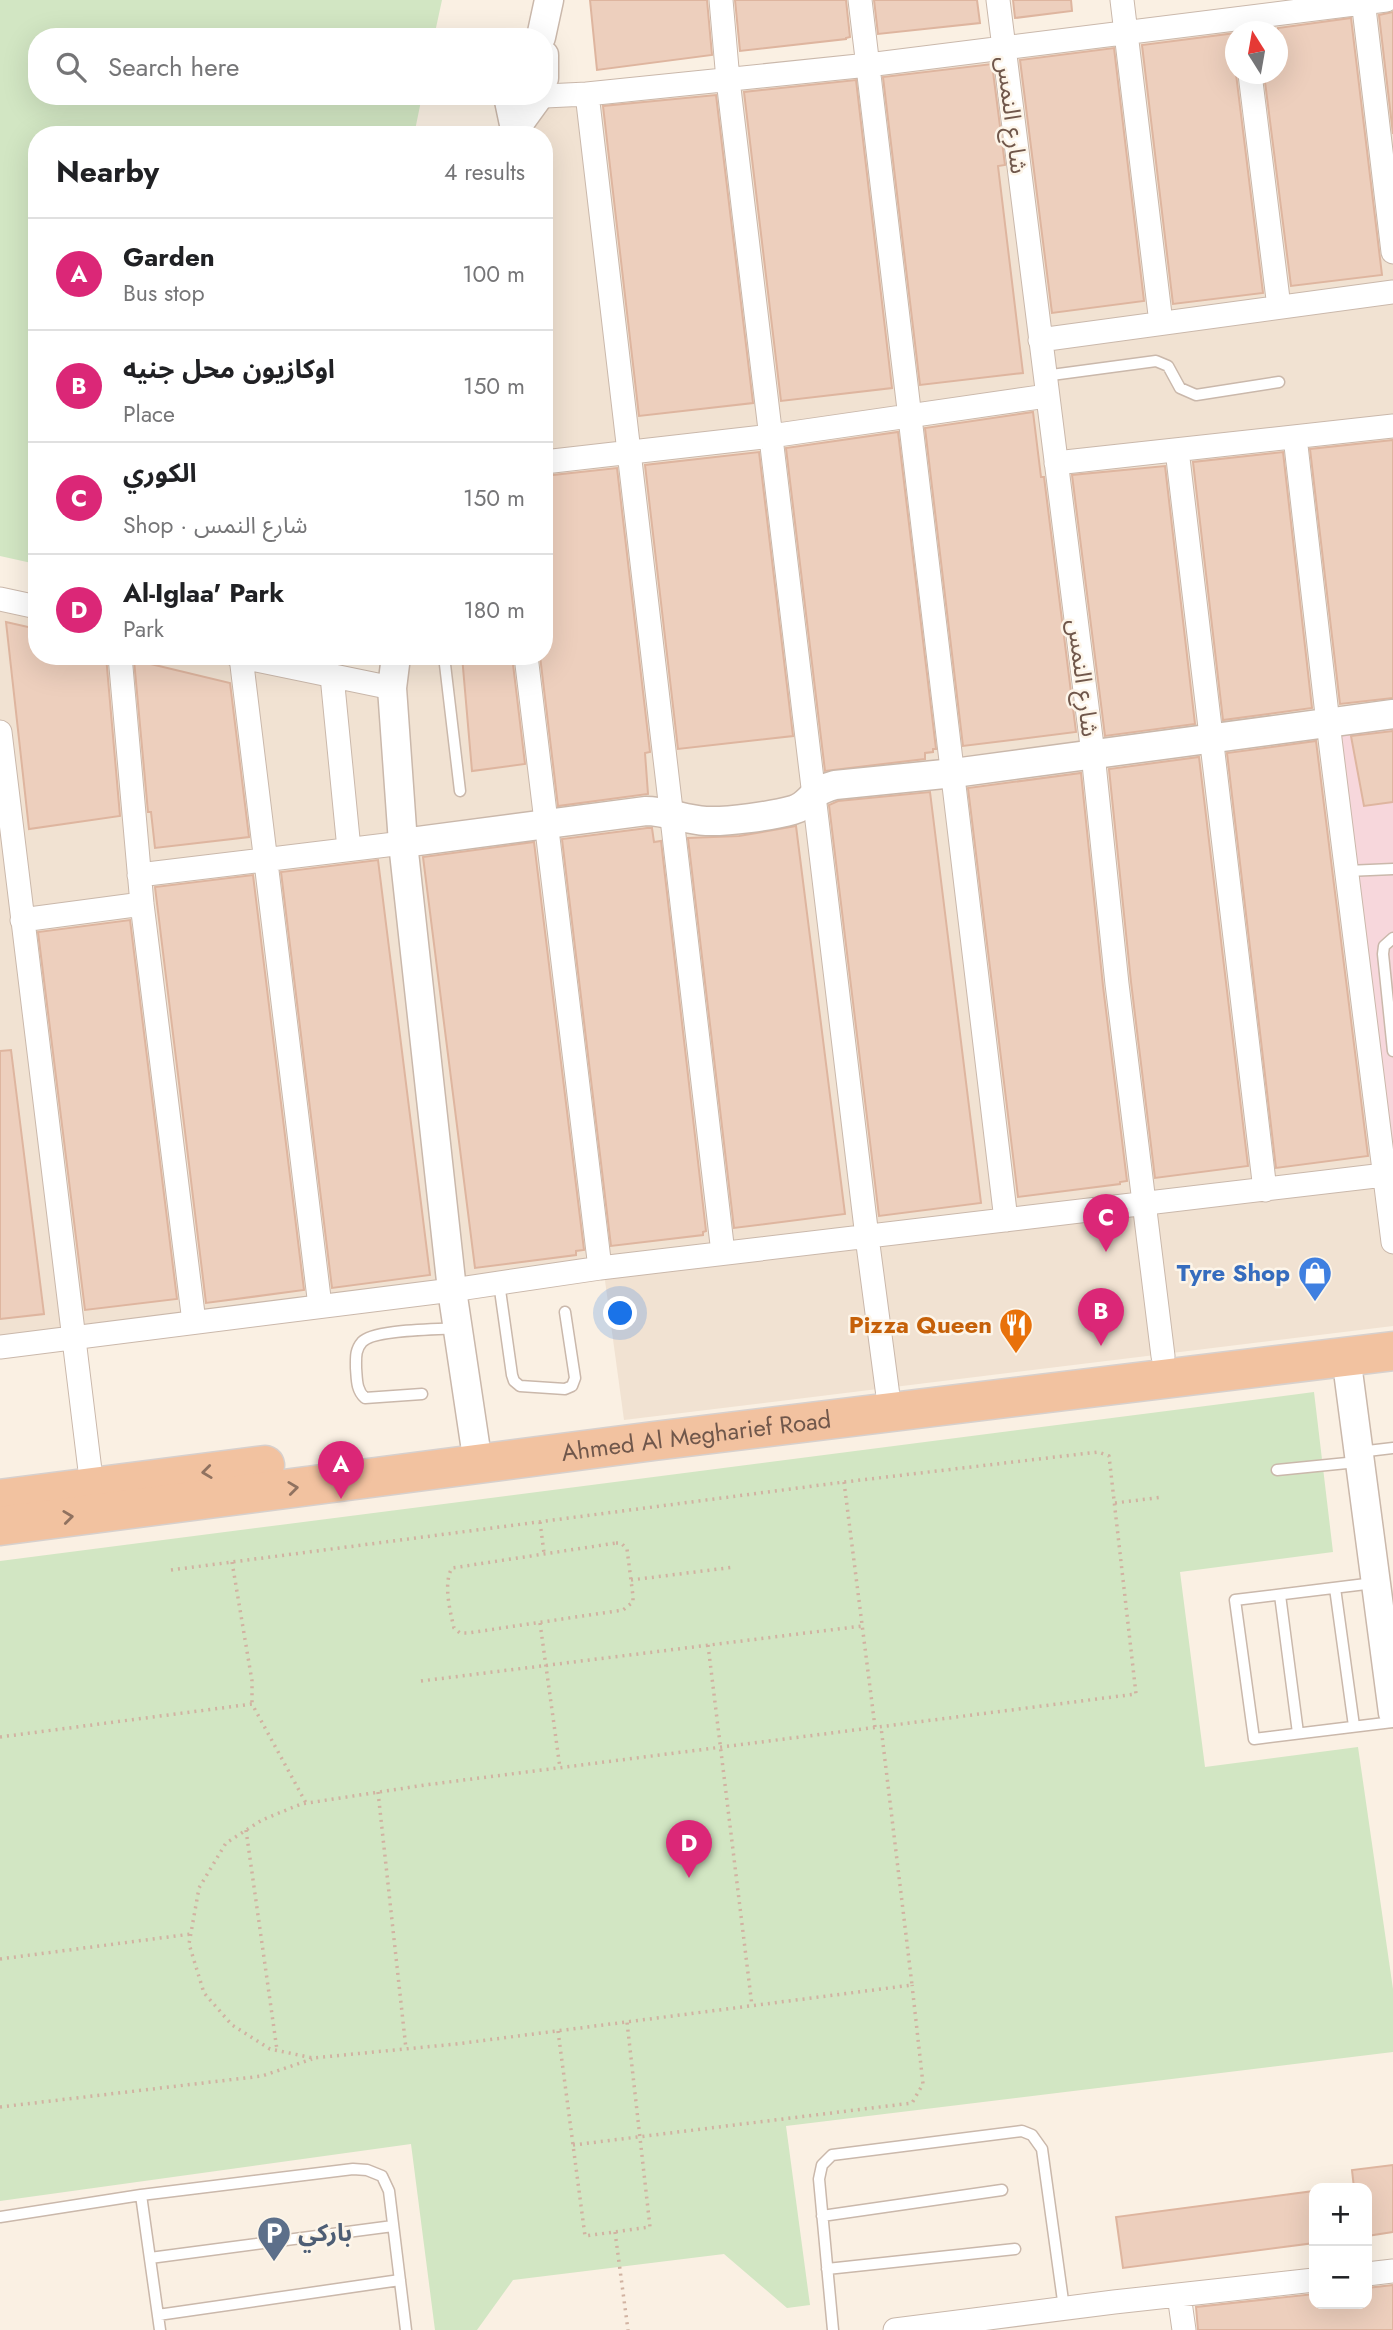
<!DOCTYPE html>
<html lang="en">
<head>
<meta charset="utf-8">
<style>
	:root { --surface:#fff; --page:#f2f2f2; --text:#202124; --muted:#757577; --line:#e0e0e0; --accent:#db2777 }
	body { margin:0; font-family:Jost,"Noto Sans Arabic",sans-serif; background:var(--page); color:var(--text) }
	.controls { position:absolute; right:21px; bottom:21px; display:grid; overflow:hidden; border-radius:14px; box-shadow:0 7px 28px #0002 }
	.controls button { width:63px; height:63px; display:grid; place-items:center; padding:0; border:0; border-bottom:2px solid var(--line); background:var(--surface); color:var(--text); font:35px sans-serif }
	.compass { position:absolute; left:1225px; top:21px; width:63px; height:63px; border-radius:50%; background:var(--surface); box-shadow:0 7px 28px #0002; rotate:349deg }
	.you { position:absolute; left:621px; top:1314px; width:24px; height:24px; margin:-18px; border:5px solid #fff; border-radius:50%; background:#1a73e8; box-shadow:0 0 0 10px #1a73e833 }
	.badge { display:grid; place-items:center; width:46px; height:46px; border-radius:50%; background:var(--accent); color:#fff; font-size:23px; font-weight:700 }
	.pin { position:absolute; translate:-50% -58px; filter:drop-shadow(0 2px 4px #0008) }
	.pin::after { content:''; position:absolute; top:37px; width:24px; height:21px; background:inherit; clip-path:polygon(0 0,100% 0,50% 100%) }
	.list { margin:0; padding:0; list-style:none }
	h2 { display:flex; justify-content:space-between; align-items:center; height:91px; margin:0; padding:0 28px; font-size:30px }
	h2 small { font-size:23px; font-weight:400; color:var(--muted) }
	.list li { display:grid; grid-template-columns:46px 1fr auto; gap:21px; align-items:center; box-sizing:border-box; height:112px; padding:0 28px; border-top:2px solid var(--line) }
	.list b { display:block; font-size:26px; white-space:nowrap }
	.list p { margin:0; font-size:23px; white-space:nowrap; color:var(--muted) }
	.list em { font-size:23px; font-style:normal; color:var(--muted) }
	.icon { flex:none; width:38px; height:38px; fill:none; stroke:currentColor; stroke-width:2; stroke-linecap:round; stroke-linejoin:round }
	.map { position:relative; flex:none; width:1393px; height:2330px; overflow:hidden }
	.search { position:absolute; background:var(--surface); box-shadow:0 7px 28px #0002; left:28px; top:28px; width:525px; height:77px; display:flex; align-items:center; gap:18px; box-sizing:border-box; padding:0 24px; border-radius:28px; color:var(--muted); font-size:26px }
	.panel { position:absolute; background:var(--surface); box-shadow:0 7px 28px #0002; left:28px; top:126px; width:525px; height:539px; border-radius:28px }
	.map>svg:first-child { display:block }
	.residential { fill:#f1e2d2; fill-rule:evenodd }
	.medical { fill:#f7d7dc }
	.green { fill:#d2e6c3 }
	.building { fill:#edcfbd; stroke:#deb59f; stroke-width:2 }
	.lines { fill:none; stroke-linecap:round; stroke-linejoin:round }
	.service-casing { stroke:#cab8ab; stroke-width:13 }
	.minor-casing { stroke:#cab8ab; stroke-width:25 }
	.tertiary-casing { stroke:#cab8ab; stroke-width:31 }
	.trunk-casing { stroke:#d7d0cd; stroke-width:41 }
	.path { stroke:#d1b2a1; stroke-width:3.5; stroke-dasharray:2 5; stroke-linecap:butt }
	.service { stroke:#fff; stroke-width:10 }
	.minor { stroke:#fff; stroke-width:23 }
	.tertiary { stroke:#fff; stroke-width:28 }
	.trunk { stroke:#f2c2a0; stroke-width:38 }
	.oneway { stroke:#907260 }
	.labels { text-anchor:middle; stroke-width:5; stroke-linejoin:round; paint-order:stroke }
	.street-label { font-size:24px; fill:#70574b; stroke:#fdf5e9 }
	.shop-label { font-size:24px; font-weight:bold; fill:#366cbe; stroke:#fdf5e9; text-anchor:end }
	.food-label { font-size:24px; font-weight:bold; fill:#c56008; stroke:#fdf5e9; text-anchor:end }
	.service-label { font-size:24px; font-weight:bold; fill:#4e5e75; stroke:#fdf5e9; text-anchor:start }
</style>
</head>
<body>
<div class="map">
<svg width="1393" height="2330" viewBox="0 0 1393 2330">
	<rect width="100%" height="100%" fill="#faf0e3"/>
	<!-- residential -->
	<path class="residential" d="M1393,0V713L1327,724L1393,1248V1326L624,1420L603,1266L452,1289L0,1343V603L37,611V656H245L392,688L397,656H544V135H514L540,98ZM1236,32H1278V74H1236Z"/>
	<!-- medical -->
	<path class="medical" d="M1393,724V1156L1341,731Z"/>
	<!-- green -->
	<path class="green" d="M0,0H442L434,37H37V96H422L414,135H37L36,564L0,556Z
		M1314,1392L1333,1552L1180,1572L1205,1767L1358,1747L1393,1989V2052L786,2126L810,2305L787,2308L724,2254L513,2280L477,2330H435L411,2144L0,2201V1561Z"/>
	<!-- building -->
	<path class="building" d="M590,0H707L712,55L597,70Z
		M735,0H846L850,37L846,38V39L740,51Z
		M874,0H977L980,23L878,34Z
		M1013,0H1071L1072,11L1015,18Z
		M1393,12V134L1379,15Z
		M1351,18L1382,275L1291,286L1264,74H1278V28Z
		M1236,33V74L1263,293L1173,304L1142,45Z
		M1114,48L1144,301L1052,313L1020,60Z
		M992,64L1005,165L998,166L1023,373L920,385L883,77Z
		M856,80L892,388L781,401L744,92Z
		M716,95L753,403L639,416L603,106Z
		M1033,412L1041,477H1044L1076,732L963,746L925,428Z
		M898,432L936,749H933V752L925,753V759L825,771L786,448Z
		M1393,440V698L1340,704L1310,449Z
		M759,452L793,736L678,749L645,465Z
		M1283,452L1312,708L1223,720L1193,462Z
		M1165,466L1195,724L1105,736L1072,475Z
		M617,468L650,752L645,753L648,794L558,806L540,656H544V476Z
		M6,622L37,629V656H106L120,816L29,829Z
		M462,656H512L525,764L472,771Z
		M134,660L230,683L249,837L155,848L151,812H148Z
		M1393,731V802L1364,806L1351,736Z
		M1316,741L1368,1156L1276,1168L1227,753Z
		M1199,757L1248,1166L1155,1178L1131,982L1109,769Z
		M1081,773L1103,986L1127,1181L1120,1182V1184L1018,1197L968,788Z
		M930,792L981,1203L879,1216L829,805L838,801Z
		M796,826L845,1214L734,1228L688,838L739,836Z
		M647,828H652L654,842L661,841L706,1231L703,1232V1235L611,1246L562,839Z
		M534,842L584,1250L576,1251V1255L475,1268L423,857Z
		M378,860L430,1275L332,1288L281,872Z
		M253,875L304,1290L206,1303L155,887Z
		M130,920L177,1299L85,1310L38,932Z
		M11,1050L44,1314L0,1319V1051Z
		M1393,2165V2232L1367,2236V2188H1354L1352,2170Z
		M1314,2191V2243L1123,2268L1116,2217Z
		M1393,2285V2330H1198L1196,2307L1314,2294V2304H1367V2288Z"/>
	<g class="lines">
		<!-- service casing -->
		<g class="service-casing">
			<path id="service" d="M1044,376L1156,361L1168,366L1180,388L1196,395L1279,382
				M444,656L460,791
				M1347,871L1393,869
				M1393,938L1384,946L1383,954L1393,1051
				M499,1283L512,1375L514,1381L520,1386L565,1389L572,1386L575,1378L565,1312
				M422,1394L365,1398C356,1390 357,1379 356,1368C356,1358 355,1350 362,1342C374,1329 437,1330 458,1328
				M1359,1452L1393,1448
				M1277,1470L1357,1462
				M1374,1583L1235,1600L1254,1739L1393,1722
				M1335,1588L1354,1726
				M1280,1595L1298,1733
				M141,2195L160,2330
				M822,2216L1002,2190
				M0,2217L141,2195L353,2169L367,2170L382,2176L389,2191L406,2330
				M150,2258L393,2226
				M827,2269L1015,2249
				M158,2315L400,2280
				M833,2330L819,2179L822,2165L832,2155L1022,2131L1032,2135L1042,2149L1064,2308"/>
		</g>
		<!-- minor casing -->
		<g class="minor-casing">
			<path id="minor" d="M721,0L728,80L867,1237L888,1396
				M860,0L1006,1220
				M998,0L1093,754L1117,984L1163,1356
				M1122,0L1161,323
				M1363,0L1393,252
				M1250,74L1279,307
				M587,94L723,1253
				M524,97L587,94L868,65L1386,0
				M1040,340L1393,292
				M1295,437L1328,723L1393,1242
				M1177,450L1265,1190
				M544,462L771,436L1047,396
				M1056,463L1393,426
				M0,599L37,607
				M120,656L142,904L194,1322
				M237,656L392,688
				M526,656L600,1268
				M241,657L320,1306
				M332,676L349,849
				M0,732L92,1487
				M139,875L403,843
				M22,920L142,904
				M0,1347L452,1290L600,1268L1384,1175
				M1367,2274L1393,2271
				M1179,2295L1184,2330
				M895,2330L1114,2302L1314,2280"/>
		</g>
		<!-- tertiary casing -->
		<g class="tertiary-casing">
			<path id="tertiary" d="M541,37L549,0
				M544,55V78
				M508,96L515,129
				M513,135L515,129L539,96
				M396,656L392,688L403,843L452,1290L478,1464
				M403,843L646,811C666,811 685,820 706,821C728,822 771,816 793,810C804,807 807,801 815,794C821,789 828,787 835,785L954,773L1393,714
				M1346,1356L1393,1713"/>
		</g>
		<!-- trunk casing -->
		<g class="trunk-casing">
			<g id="trunk">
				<path d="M0,1499L265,1465"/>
				<path id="s1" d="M0,1526L654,1441L1393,1351"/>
			</g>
		</g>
		<!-- path -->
		<path class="path" d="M844,1482L875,1727
			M1115,1503L1163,1497
			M540,1522L544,1553
			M616,1543H621L627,1549L633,1596V1602L623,1610L468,1633H460L454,1628C450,1611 443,1583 452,1568Z
			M232,1562L252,1681V1704
			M171,1570L844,1482L1098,1452L1109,1456L1136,1694L425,1785L301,1804L262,1820L226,1843L199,1888L189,1944L204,1993L232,2025L270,2049L313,2058L456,2044L912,1985L881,1727
			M631,1580L735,1567
			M540,1623L560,1768
			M708,1645L752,2006
			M421,1681L862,1626
			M0,1737L252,1704L306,1803
			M378,1792L406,2049
			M246,1830L277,2050
			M0,1959L191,1934
			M558,2031L585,2236L650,2227L627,2022
			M0,2107L262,2076L312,2059
			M573,2145L912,2103L923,2084L912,1985
			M615,2232L628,2330"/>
		<!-- service -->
		<use href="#service" class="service"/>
		<!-- minor -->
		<use href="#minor" class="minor"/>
		<!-- tertiary -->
		<use href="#tertiary" class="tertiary"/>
		<!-- trunk -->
		<use href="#trunk" class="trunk"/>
	</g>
	<!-- one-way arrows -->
	<defs><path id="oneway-chevron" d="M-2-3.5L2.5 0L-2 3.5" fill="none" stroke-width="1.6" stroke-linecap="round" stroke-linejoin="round" transform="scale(1.75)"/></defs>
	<g class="oneway">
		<use href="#oneway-chevron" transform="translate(207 1472) rotate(173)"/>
		<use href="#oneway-chevron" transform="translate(293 1488) rotate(-7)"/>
		<use href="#oneway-chevron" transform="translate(68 1517) rotate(-7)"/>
	</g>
	<!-- icons -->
	<defs>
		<g id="shop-pin" transform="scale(1.75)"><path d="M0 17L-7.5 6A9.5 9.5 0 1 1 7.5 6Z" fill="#3f7fe0" stroke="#fdf5e9"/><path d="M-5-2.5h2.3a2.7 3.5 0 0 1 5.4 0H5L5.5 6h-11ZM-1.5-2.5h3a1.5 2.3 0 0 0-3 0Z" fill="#fff"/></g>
		<g id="restaurant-pin" transform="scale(1.75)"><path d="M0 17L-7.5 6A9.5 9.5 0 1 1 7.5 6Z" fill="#e8710a" stroke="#fdf5e9"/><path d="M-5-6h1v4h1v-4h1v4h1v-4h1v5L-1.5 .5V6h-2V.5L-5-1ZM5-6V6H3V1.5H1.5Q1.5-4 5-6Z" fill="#fff"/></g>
		<g id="parking-pin" transform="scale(1.75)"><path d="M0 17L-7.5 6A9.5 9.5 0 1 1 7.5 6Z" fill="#5c6f8a" stroke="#fdf5e9"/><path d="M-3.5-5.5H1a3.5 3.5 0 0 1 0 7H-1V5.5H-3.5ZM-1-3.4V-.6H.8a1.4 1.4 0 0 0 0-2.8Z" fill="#fff"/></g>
	</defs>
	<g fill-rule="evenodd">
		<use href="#shop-pin" x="1315" y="1273"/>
		<use href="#restaurant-pin" x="1016" y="1325"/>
		<use href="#parking-pin" x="274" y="2233"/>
	</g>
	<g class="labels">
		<!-- street labels -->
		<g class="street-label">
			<text transform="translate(1012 115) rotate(83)" y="8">شارع النمس</text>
			<text transform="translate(1083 678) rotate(83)" y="8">شارع النمس</text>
			<text dy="8" stroke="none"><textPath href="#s1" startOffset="702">Ahmed Al Megharief Road</textPath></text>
		</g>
		<!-- shop labels -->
		<g class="shop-label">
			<text x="1290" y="1281">Tyre Shop</text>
		</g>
		<!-- food labels -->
		<g class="food-label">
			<text x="992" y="1333">Pizza Queen</text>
		</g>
		<!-- service labels -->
		<g class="service-label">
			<text x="298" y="2241">باركي</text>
		</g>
	</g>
</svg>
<div class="controls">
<button>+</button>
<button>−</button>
</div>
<svg class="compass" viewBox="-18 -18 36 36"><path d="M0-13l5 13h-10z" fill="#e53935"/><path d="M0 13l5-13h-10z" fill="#757577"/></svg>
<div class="you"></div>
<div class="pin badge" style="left:341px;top:1499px">A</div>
<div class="pin badge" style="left:1101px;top:1346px">B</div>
<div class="pin badge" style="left:1106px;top:1252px">C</div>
<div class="pin badge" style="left:689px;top:1878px">D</div>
<div class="search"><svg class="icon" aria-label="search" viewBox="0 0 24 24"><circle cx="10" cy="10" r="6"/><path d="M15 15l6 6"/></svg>Search here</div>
<section class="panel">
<h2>Nearby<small>4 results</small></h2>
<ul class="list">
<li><span class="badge">A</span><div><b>Garden</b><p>Bus stop</p></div><em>100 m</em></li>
<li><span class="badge">B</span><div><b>اوكازيون محل جنيه</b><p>Place</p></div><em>150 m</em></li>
<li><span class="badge">C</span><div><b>الكوري</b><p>Shop · شارع النمس</p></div><em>150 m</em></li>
<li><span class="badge">D</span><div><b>Al-Iglaa' Park</b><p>Park</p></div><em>180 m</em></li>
</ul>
</section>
</div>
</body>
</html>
